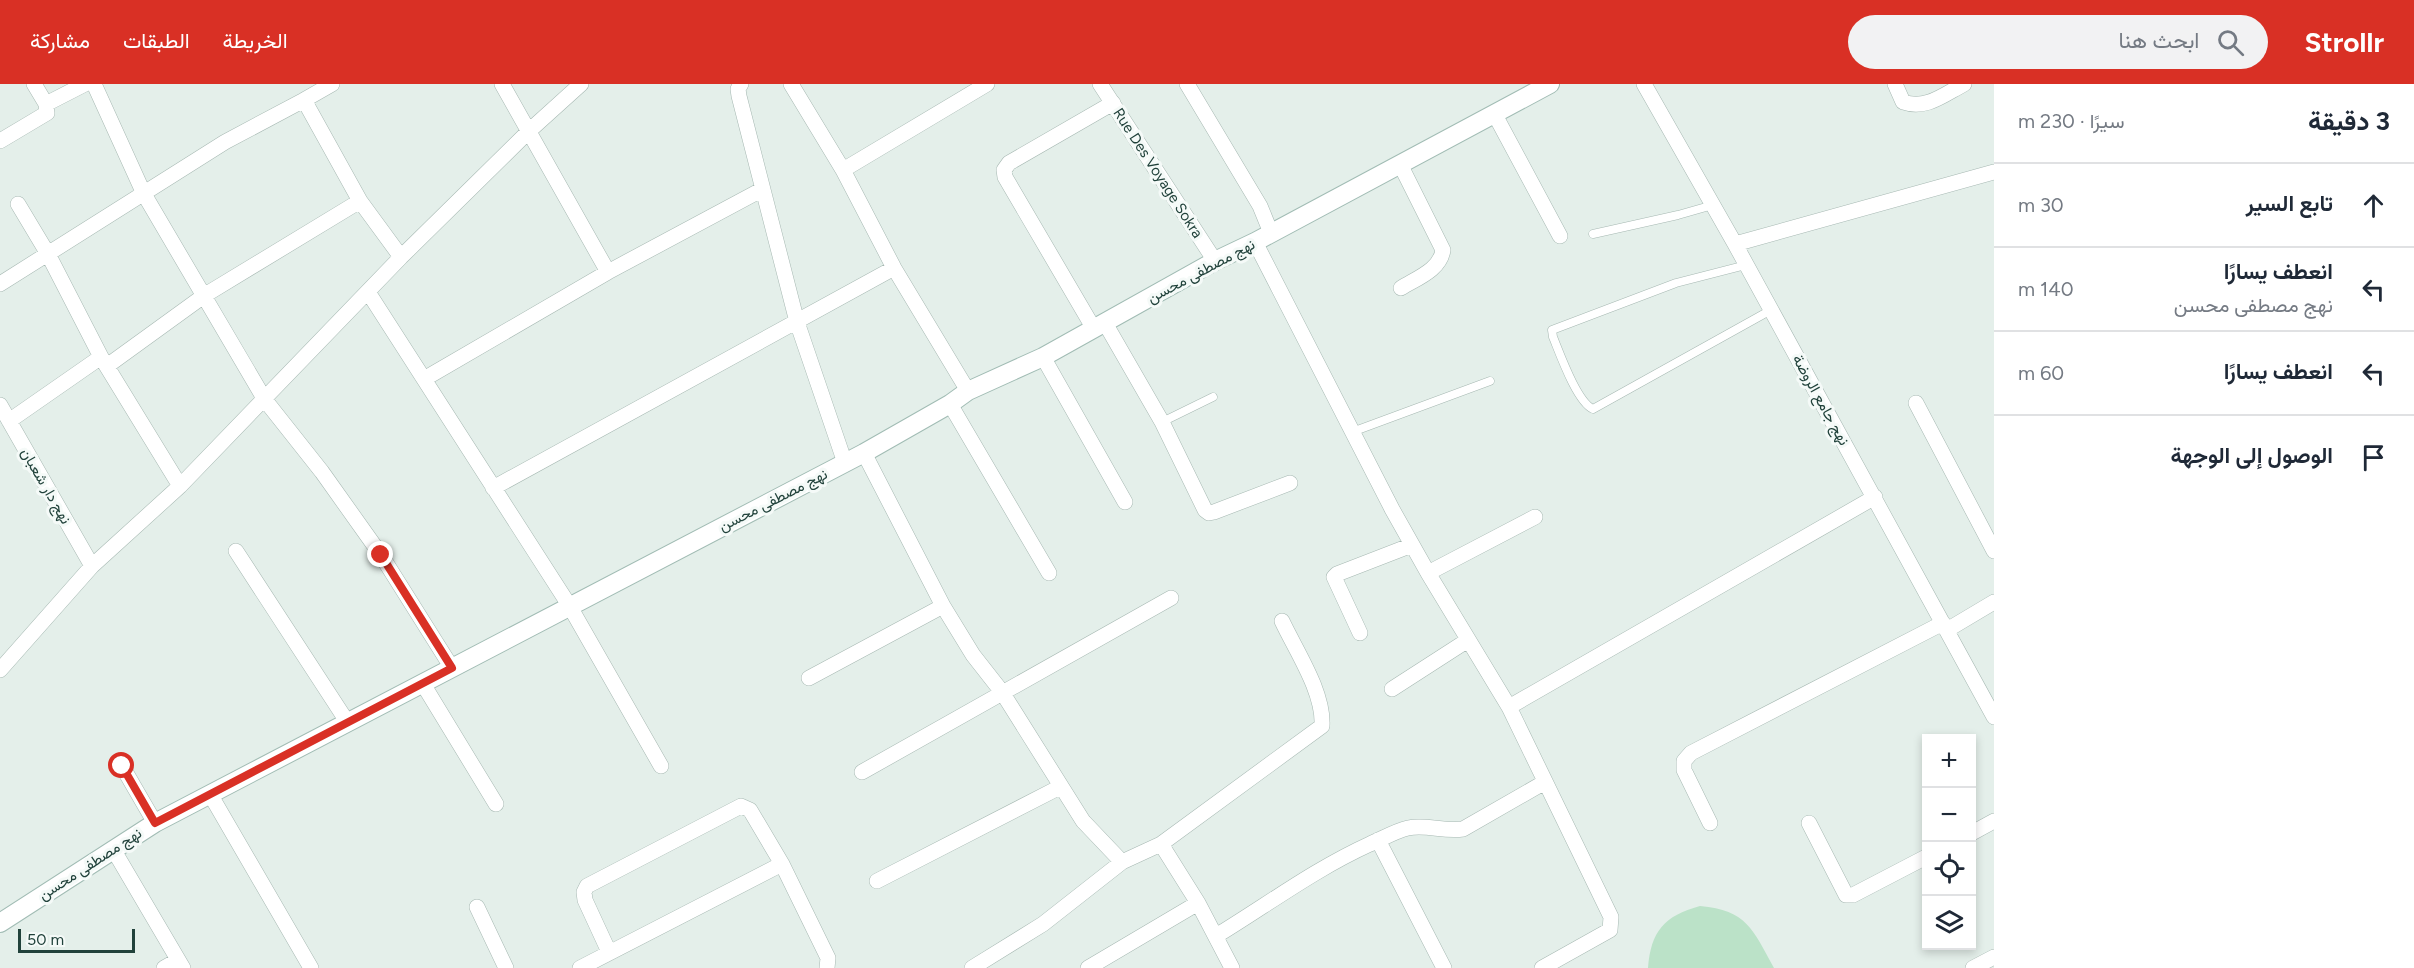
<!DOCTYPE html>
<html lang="ar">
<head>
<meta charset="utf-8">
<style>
	:root { --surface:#fff; --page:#f2f2f3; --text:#1f2937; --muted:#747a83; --line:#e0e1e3; --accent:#d93025 }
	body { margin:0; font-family:Figtree,Vazirmatn,sans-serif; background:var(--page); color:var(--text); direction:rtl }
	.controls { position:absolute; right:18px; bottom:18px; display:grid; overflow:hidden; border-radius:0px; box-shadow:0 3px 9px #0003 }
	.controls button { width:54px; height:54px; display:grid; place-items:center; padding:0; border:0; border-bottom:2px solid var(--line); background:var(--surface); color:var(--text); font:30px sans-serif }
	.scale { position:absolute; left:18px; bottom:15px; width:117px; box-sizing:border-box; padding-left:6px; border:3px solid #21423b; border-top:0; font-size:16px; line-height:21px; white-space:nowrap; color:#21423b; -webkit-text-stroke:4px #f5faf8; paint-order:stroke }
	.stop { position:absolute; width:18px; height:18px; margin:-14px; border:4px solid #d93025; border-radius:50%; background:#fff }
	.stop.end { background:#d93025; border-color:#fff; box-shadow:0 2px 6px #0008 }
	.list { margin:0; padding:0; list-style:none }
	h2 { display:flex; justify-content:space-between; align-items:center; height:78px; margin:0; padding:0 24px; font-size:26px }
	h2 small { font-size:20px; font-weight:400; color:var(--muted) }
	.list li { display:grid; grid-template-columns:39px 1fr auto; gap:18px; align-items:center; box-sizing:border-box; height:84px; padding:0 24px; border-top:2px solid var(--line) }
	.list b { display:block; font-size:22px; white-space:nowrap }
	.list p { margin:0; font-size:20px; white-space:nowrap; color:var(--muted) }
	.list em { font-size:20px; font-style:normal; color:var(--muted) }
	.icon { flex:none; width:33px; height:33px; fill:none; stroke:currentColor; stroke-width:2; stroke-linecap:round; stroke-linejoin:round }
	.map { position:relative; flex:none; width:1994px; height:884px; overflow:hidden; direction:ltr }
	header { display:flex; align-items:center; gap:36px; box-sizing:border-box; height:84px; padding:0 30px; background:var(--accent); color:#fff }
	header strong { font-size:28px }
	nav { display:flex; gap:33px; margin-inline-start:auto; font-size:21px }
	.search { width:420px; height:54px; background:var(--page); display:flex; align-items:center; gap:15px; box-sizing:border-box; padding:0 21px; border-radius:33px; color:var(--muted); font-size:22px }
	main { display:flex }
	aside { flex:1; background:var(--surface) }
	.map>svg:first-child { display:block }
	.grass { fill:#bbe2c8 }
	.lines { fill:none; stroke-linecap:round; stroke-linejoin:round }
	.service-casing { stroke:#a6b8b2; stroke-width:9 }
	.minor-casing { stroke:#a6b8b2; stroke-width:16 }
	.secondary-casing { stroke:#a1bcb4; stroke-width:20 }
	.service { stroke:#fff; stroke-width:8 }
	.minor { stroke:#fff; stroke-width:15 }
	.secondary { stroke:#fff; stroke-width:18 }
	.route { stroke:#d93025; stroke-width:8 }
	.labels { text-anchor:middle; stroke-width:6; stroke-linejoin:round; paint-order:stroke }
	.street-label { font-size:15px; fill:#21423b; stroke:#f5faf8 }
</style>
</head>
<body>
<header>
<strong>Strollr</strong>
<div class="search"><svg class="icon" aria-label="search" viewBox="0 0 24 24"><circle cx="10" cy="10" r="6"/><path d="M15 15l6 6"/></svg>ابحث هنا</div>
<nav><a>الخريطة</a><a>الطبقات</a><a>مشاركة</a></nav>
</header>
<main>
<aside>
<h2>3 دقيقة<small>سيرًا · 230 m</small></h2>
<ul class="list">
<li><svg class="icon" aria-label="ahead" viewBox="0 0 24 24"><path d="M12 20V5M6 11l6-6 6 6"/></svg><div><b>تابع السير</b></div><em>30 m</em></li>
<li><svg class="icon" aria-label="left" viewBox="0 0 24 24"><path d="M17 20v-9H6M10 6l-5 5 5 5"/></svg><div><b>انعطف يسارًا</b><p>نهج مصطفى محسن</p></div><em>140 m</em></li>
<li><svg class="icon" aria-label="left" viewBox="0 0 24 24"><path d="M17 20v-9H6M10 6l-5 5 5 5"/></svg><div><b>انعطف يسارًا</b></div><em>60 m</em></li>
<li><svg class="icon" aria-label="arrive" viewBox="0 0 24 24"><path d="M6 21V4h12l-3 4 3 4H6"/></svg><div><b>الوصول إلى الوجهة</b></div></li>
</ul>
</aside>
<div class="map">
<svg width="1994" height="884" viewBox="0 0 1994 884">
	<rect width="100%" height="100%" fill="#e4efea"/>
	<!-- grass -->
	<path class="grass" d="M1700,822C1747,826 1753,846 1774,884H1648C1651,847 1664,832 1700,822Z"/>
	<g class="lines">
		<!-- service casing -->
		<g class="service-casing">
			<path id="service" d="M1593,150L1678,131L1713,121
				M1746,181L1676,199L1552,246L1553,253C1560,270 1577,318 1593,325L1771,226
				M1162,338L1213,313
				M1352,348L1490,297"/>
		</g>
		<!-- minor casing -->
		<g class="minor-casing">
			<path id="minor" d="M94,0L144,110L265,316L322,388L381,471L452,584
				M502,0L608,188
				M741,0L738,5L739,12L797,238L845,379
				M791,0L843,86L894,184L968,307
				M1100,0L1215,177
				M1187,0L1260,122L1271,149
				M1644,0L1735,160L1994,633
				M1895,0L1903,18C1926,26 1943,11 1964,0
				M304,16L332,0
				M46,20L85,0
				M1494,29L1560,152
				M0,57L47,29L46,20L34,0
				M1400,80L1443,166C1440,186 1417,194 1401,204
				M843,86L987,0
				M18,120L48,170L101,273L180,402
				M1255,158L1392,425L1428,489L1509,623L1611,833L1610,846L1542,884
				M1735,160L1994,88
				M0,200L225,58L304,16L360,117L401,173
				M368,208L569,521L661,682
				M1105,239L1162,338L1205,426L1209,429L1214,428L1290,399
				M1094,245L1005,93L1004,86L1009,79L1113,19
				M1043,273L1125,418
				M107,282L205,211L360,117
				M424,295L608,188L761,106
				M1916,319L1994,467
				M950,320L1049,489
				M0,321L92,482
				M9,337L101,273
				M864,369L943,522L973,571L1002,608L1083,737L1122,778
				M493,404L894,184
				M236,467L348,639
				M1428,489L1535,433
				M1947,546L1994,518
				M1360,549L1334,493L1337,490L1412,461
				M0,586L92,482L180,402L401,173L529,47L581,0
				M809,594L943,522
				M423,600L496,720
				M1392,605L1468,556
				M1509,623L1875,413
				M122,682L155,739
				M862,688L1171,514
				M210,710L311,884
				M1710,739L1684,686V677L1691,669L1943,539
				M1809,739L1846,811H1853L1926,773
				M1972,749L1994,737
				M1378,756L1444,884
				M1161,760L1198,819L1232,884
				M113,765L183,884
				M877,797L1060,703
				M477,823L506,884
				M1216,852C1267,821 1315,785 1370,760C1382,755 1395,747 1408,744C1426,740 1444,748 1463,745L1545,698
				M609,868L585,816L584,808L587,802L741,722L750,726L782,780L828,874L827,884
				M164,884L178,876
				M580,884L782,780
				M972,884L1043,840L1122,778L1161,760L1322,642C1324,608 1296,567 1282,537
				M1088,884L1198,819
				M1973,884L1994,873"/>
		</g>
		<!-- secondary casing -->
		<g class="secondary-casing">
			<path id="secondary" d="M0,839L155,739L864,369L950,320L968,307L1043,273L1215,177L1255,158L1550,0"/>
		</g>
		<!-- service -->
		<use href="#service" class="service"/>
		<!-- minor -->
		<use href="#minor" class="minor"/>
		<!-- secondary -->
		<use href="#secondary" class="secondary"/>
	</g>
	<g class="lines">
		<!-- route -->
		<path class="route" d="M122,682L155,739L452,584L381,471"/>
	</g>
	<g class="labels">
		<!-- street labels -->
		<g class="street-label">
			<text transform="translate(1158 89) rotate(57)" y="5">Rue Des Voyage Sokra</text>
			<text transform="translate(1201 187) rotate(-28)" y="5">نهج مصطفى محسن</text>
			<text transform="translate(1821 316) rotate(61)" y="5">نهج جامع الروضة</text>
			<text transform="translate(46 402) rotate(60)" y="5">نهج دار شعبان</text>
			<text transform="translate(773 416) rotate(-27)" y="5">نهج مصطفى محسن</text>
			<text transform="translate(90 780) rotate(-33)" y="5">نهج مصطفى محسن</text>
		</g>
	</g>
</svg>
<div class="controls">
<button>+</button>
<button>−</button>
<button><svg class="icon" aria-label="locate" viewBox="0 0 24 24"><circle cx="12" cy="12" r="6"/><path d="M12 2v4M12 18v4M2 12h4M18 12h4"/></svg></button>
<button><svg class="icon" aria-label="layers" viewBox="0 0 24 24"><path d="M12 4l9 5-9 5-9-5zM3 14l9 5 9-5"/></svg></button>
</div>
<div class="scale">50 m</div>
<div class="stop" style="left:122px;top:682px"></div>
<div class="stop end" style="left:381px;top:471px"></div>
</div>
</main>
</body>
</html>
